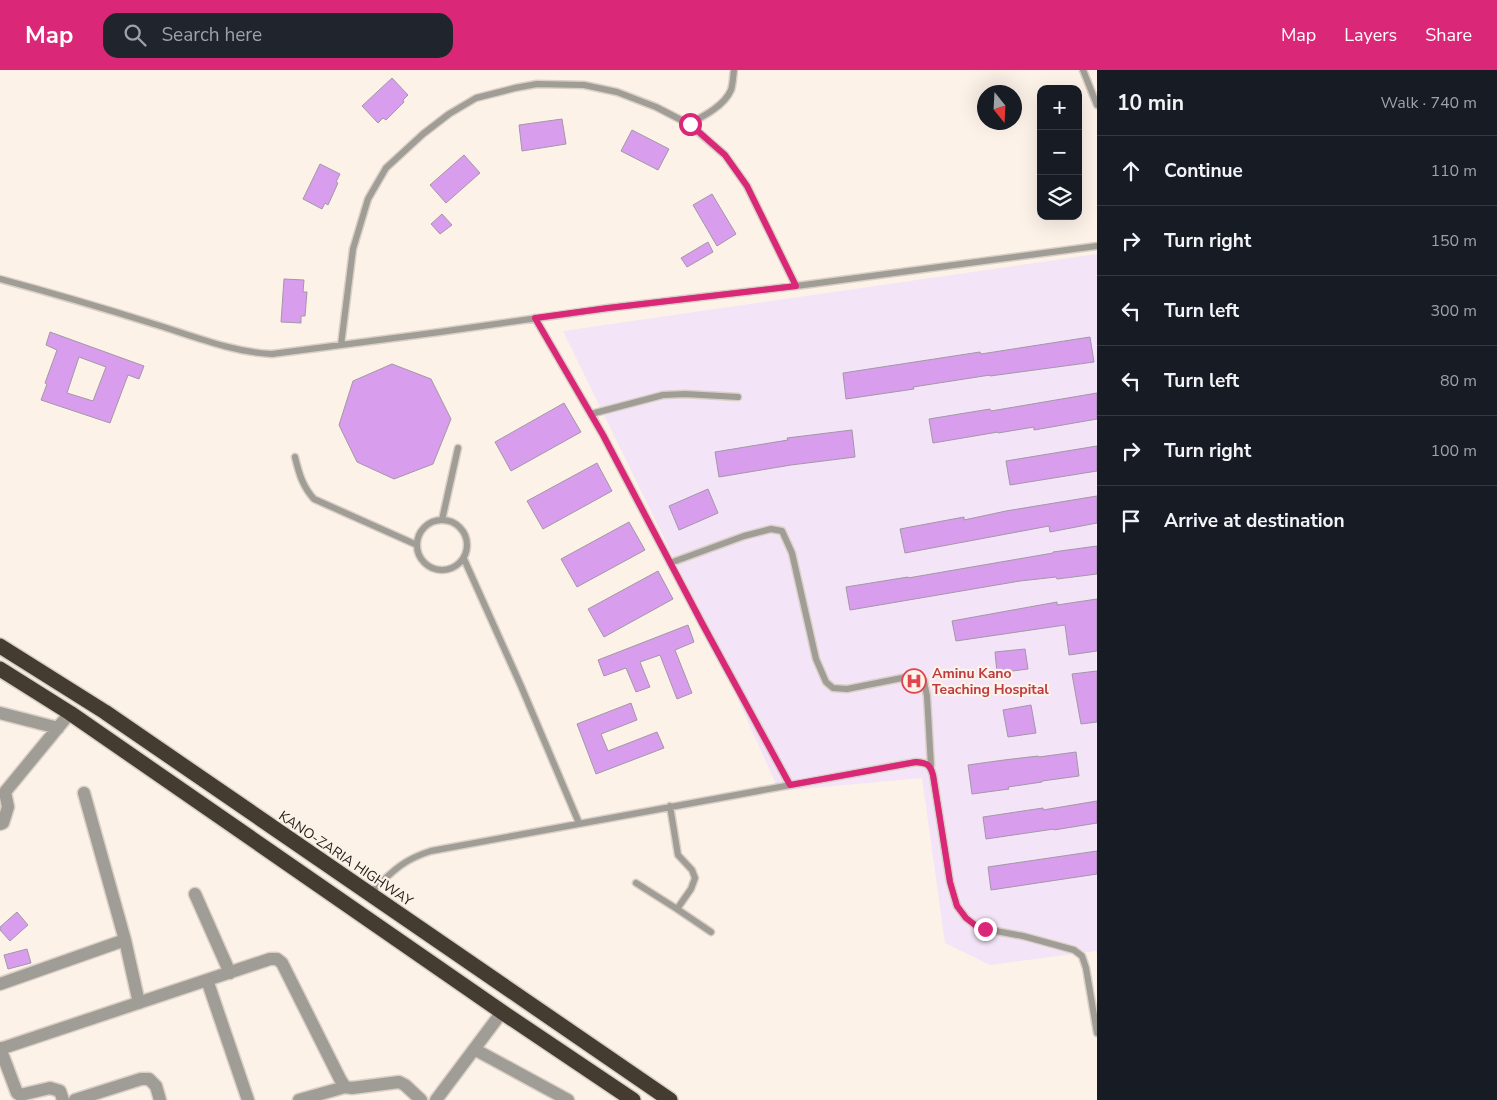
<!DOCTYPE html>
<html lang="en">
<head>
<meta charset="utf-8">
<style>
	:root { --surface:#171b24; --page:#20242c; --text:#f1f3f6; --muted:#9ea1a6; --line:#363941; --accent:#db2777 }
	body { margin:0; font-family:"Nunito Sans",sans-serif; background:var(--page); color:var(--text) }
	.controls { position:absolute; right:15px; top:15px; display:grid; overflow:hidden; border-radius:10px; box-shadow:0 5px 20px #0002 }
	.controls button { width:45px; height:45px; display:grid; place-items:center; padding:0; border:0; border-bottom:1px solid var(--line); background:var(--surface); color:var(--text); font:25px sans-serif }
	.compass { position:absolute; left:977px; top:15px; width:45px; height:45px; border-radius:50%; background:var(--surface); box-shadow:0 5px 20px #0002; rotate:162deg }
	.stop { position:absolute; width:15px; height:15px; margin:-11px; border:4px solid #db2777; border-radius:50%; background:#fff }
	.stop.end { background:#db2777; border-color:#fff; box-shadow:0 1px 5px #0008 }
	.list { margin:0; padding:0; list-style:none }
	h2 { display:flex; justify-content:space-between; align-items:center; height:65px; margin:0; padding:0 20px; font-size:21px }
	h2 small { font-size:16px; font-weight:400; color:var(--muted) }
	.list li { display:grid; grid-template-columns:32px 1fr auto; gap:15px; align-items:center; box-sizing:border-box; height:70px; padding:0 20px; border-top:1px solid var(--line) }
	.list b { display:block; font-size:19px; white-space:nowrap }
	.list em { font-size:16px; font-style:normal; color:var(--muted) }
	.icon { flex:none; width:28px; height:28px; fill:none; stroke:currentColor; stroke-width:2; stroke-linecap:round; stroke-linejoin:round }
	.map { position:relative; flex:none; width:1097px; height:1030px; overflow:hidden }
	header { display:flex; align-items:center; gap:30px; box-sizing:border-box; height:70px; padding:0 25px; background:var(--accent); color:#fff }
	header strong { font-size:24px }
	nav { display:flex; gap:28px; margin-inline-start:auto; font-size:18px }
	.search { width:350px; height:45px; background:var(--page); display:flex; align-items:center; gap:12px; box-sizing:border-box; padding:0 18px; border-radius:15px; color:var(--muted); font-size:19px }
	main { display:flex }
	aside { flex:1; background:var(--surface) }
	.map>svg:first-child { display:block }
	.medical { fill:#f3e4f7 }
	.building { fill:#d99ded; stroke:#a298a5; fill-rule:evenodd }
	.lines { fill:none; stroke-linecap:round; stroke-linejoin:round }
	.lane-casing { stroke:#dad0c7; stroke-width:9 }
	.street-casing { stroke:#dad0c7; stroke-width:15 }
	.highway-casing { stroke:#dad0c7; stroke-width:18 }
	.lane { stroke:#a09c96; stroke-width:6 }
	.street { stroke:#a09c96; stroke-width:12 }
	.highway { stroke:#443c30; stroke-width:15 }
	.route { stroke:#db2777; stroke-width:6 }
	.labels { text-anchor:middle; stroke-width:4.5; stroke-linejoin:round; paint-order:stroke }
	.health-label { font-size:14px; font-weight:bold; fill:#be3a42; stroke:#fdf2e8; text-anchor:start }
	.street-label { font-size:14px; fill:#201b17; stroke:#fdf2e8 }
</style>
</head>
<body>
<header>
<strong>Map</strong>
<div class="search"><svg class="icon" aria-label="search" viewBox="0 0 24 24"><circle cx="10" cy="10" r="6"/><path d="M15 15l6 6"/></svg>Search here</div>
<nav><a>Map</a><a>Layers</a><a>Share</a></nav>
</header>
<main>
<div class="map">
<svg width="1097" height="1030" viewBox="0 0 1097 1030">
	<rect width="100%" height="100%" fill="#fdf2e8"/>
	<!-- medical -->
	<path class="medical" d="M1097,184V885L1096,881L990,895L945,873L922,708L779,721L687,515L563,261Z"/>
	<!-- building -->
	<path class="building" d="M392,8L408,25L403,30L404,32L386,50L383,48L378,53L362,36Z
		M562,49L566,74L522,81L519,55Z
		M632,60L669,79L658,100L621,81Z
		M464,85L480,103L446,133L430,115Z
		M320,94L340,104L336,112L338,113L328,135L325,133L322,139L303,129Z
		M712,124L736,164L717,176L693,135Z
		M442,144L452,155L440,164L431,154Z
		M708,172L713,182L687,197L681,188Z
		M284,209L304,210L303,222H307L305,246H301V253L281,252Z
		M50,262L144,296L139,309L128,305L110,353L41,330L47,314L45,313L57,280L46,275ZM79,287L106,297L93,331L67,323Z
		M1090,267L1094,292L990,306V305L913,317L914,319L846,329L843,303L980,282L981,284Z
		M392,294L431,309L451,349L433,394L394,409L357,392L339,355L353,311Z
		M1097,323V349L1034,360V357L998,363V362L933,373L929,349L990,339L991,341Z
		M564,333L581,362L511,401L495,372Z
		M852,360L855,387L791,395L719,407L715,382L788,370L787,368Z
		M1097,376V401L1010,415L1006,391Z
		M597,393L612,421L543,459L527,431Z
		M708,419L718,443L679,460L669,436Z
		M1097,426V453L1050,462L1049,456L905,483L900,459L964,447V450L1006,441Z
		M629,452L645,480L577,517L561,489Z
		M1097,476V504L1057,509L1056,507L1020,511L850,540L846,517L908,507V508L1053,483V482Z
		M658,501L673,529L604,567L588,539Z
		M1097,529V581L1069,585L1065,555L956,571L952,551L1057,532V535Z
		M688,555L694,572L675,580L692,623L677,629L660,585L640,592L650,617L636,622L626,598L604,606L598,590Z
		M1025,579L1028,599L997,603L995,582Z
		M1097,601V652L1081,654L1072,604Z
		M631,633L637,650L601,664L608,681L657,662L664,678L596,704L577,654Z
		M1031,635L1036,663L1008,667L1003,640Z
		M1076,682L1079,706L1042,711V712L1008,717L1009,719L972,724L968,695L1004,690L1038,686L1039,687Z
		M1097,731V753L1054,760V759L986,769L983,747L1043,738V740Z
		M1097,781V804L991,820L988,797Z
		M17,842L28,855L10,871L0,860V857Z
		M27,879L31,893L8,899L4,885Z"/>
	<g class="lines">
		<!-- lane casing -->
		<g class="lane-casing">
			<path id="lane" d="M1083,0L1097,35
				M689,54C704,46 724,36 731,20C733,14 733,7 734,0
				M0,209C52,223 103,238 154,254C193,266 232,282 272,284L440,262L608,238L796,216L1097,176
				M535,248L603,365L703,555L790,715
				M341,275L353,179L368,129L386,98L423,64L449,44L476,28L515,18L537,14L584,15L617,22L656,37L689,54L725,85L747,116L796,216
				M591,344L663,325L685,324L738,327
				M295,387C299,404 303,417 314,429L417,475
				M442,450L458,378
				M417 475a25 25 0 1 1 50 0a25 25 0 1 1-50 0Z
				M464,489L521,616L579,753
				M670,493L744,466L771,459L782,461L792,483L816,589L826,612L833,618L847,619L912,606L924,611L927,626L931,696
				M670,736L678,785L692,800L695,808L691,819L677,839L711,862
				M636,813L677,839
				M370,823C392,802 402,790 431,781L916,692C927,693 930,694 933,705L950,812L957,836L966,848L975,855L985,859L1023,866L1074,880L1082,886L1086,898L1097,963"/>
		</g>
		<!-- street casing -->
		<g class="street-casing">
			<path id="street" d="M0,643L58,658
				M0,754L3,753L8,737L5,722L70,643
				M195,824L230,903
				M125,870L139,933
				M207,910L248,1030
				M0,914L125,870L84,723
				M0,978L17,1023L20,1025L50,1018L60,1021L63,1030
				M0,979L270,889H277L282,893L340,1009L345,1017L352,1018L399,1012L405,1015L421,1030
				M474,979L568,1030
				M75,1030L141,1009H149L156,1016L160,1030
				M299,1030L345,1017
				M436,1030L502,942"/>
		</g>
		<!-- highway casing -->
		<g class="highway-casing">
			<path id="highway" d="M0,576L105,642L670,1030
				M0,599L70,643L502,942L633,1030"/>
		</g>
		<!-- lane -->
		<use href="#lane" class="lane"/>
		<!-- street -->
		<use href="#street" class="street"/>
		<!-- highway -->
		<use href="#highway" class="highway"/>
	</g>
	<g class="lines">
		<!-- route -->
		<path class="route" d="M690,54L725,85L747,116L796,216L608,238L535,248L603,365L703,555L790,715L916,692C927,693 930,694 933,705L950,812L957,836L966,848L975,855L985,859"/>
	</g>
	<!-- icons -->
	<defs>
		<g id="hospital-ring" transform="scale(1.25)"><circle r="9.5" fill="#fdf2e8" stroke="#e0444e" stroke-width="1.5"/><path d="M-5-5h3v3.5h4V-5h3V5h-3V1.5h-4V5h-3Z" fill="#e0444e"/></g>
	</defs>
	<g fill-rule="evenodd">
		<use href="#hospital-ring" x="914" y="611"/>
	</g>
	<g class="labels">
		<!-- health labels -->
		<g class="health-label">
			<text x="932" y="608">Aminu Kano<tspan x="932" dy="16">Teaching Hospital</tspan></text>
		</g>
		<!-- street labels -->
		<g class="street-label">
			<text transform="translate(346 788) rotate(34)" y="5">KANO-ZARIA HIGHWAY</text>
		</g>
	</g>
</svg>
<div class="controls">
<button>+</button>
<button>−</button>
<button><svg class="icon" aria-label="layers" viewBox="0 0 24 24"><path d="M12 4l9 5-9 5-9-5zM3 14l9 5 9-5"/></svg></button>
</div>
<svg class="compass" viewBox="-18 -18 36 36"><path d="M0-13l5 13h-10z" fill="#e53935"/><path d="M0 13l5-13h-10z" fill="#9ea1a6"/></svg>
<div class="stop" style="left:690px;top:54px"></div>
<div class="stop end" style="left:985px;top:859px"></div>
</div>
<aside>
<h2>10 min<small>Walk · 740 m</small></h2>
<ul class="list">
<li><svg class="icon" aria-label="ahead" viewBox="0 0 24 24"><path d="M12 20V5M6 11l6-6 6 6"/></svg><div><b>Continue</b></div><em>110 m</em></li>
<li><svg class="icon" aria-label="right" viewBox="0 0 24 24"><path d="M7 20v-9h11M14 6l5 5-5 5"/></svg><div><b>Turn right</b></div><em>150 m</em></li>
<li><svg class="icon" aria-label="left" viewBox="0 0 24 24"><path d="M17 20v-9H6M10 6l-5 5 5 5"/></svg><div><b>Turn left</b></div><em>300 m</em></li>
<li><svg class="icon" aria-label="left" viewBox="0 0 24 24"><path d="M17 20v-9H6M10 6l-5 5 5 5"/></svg><div><b>Turn left</b></div><em>80 m</em></li>
<li><svg class="icon" aria-label="right" viewBox="0 0 24 24"><path d="M7 20v-9h11M14 6l5 5-5 5"/></svg><div><b>Turn right</b></div><em>100 m</em></li>
<li><svg class="icon" aria-label="arrive" viewBox="0 0 24 24"><path d="M6 21V4h12l-3 4 3 4H6"/></svg><div><b>Arrive at destination</b></div></li>
</ul>
</aside>
</main>
</body>
</html>
